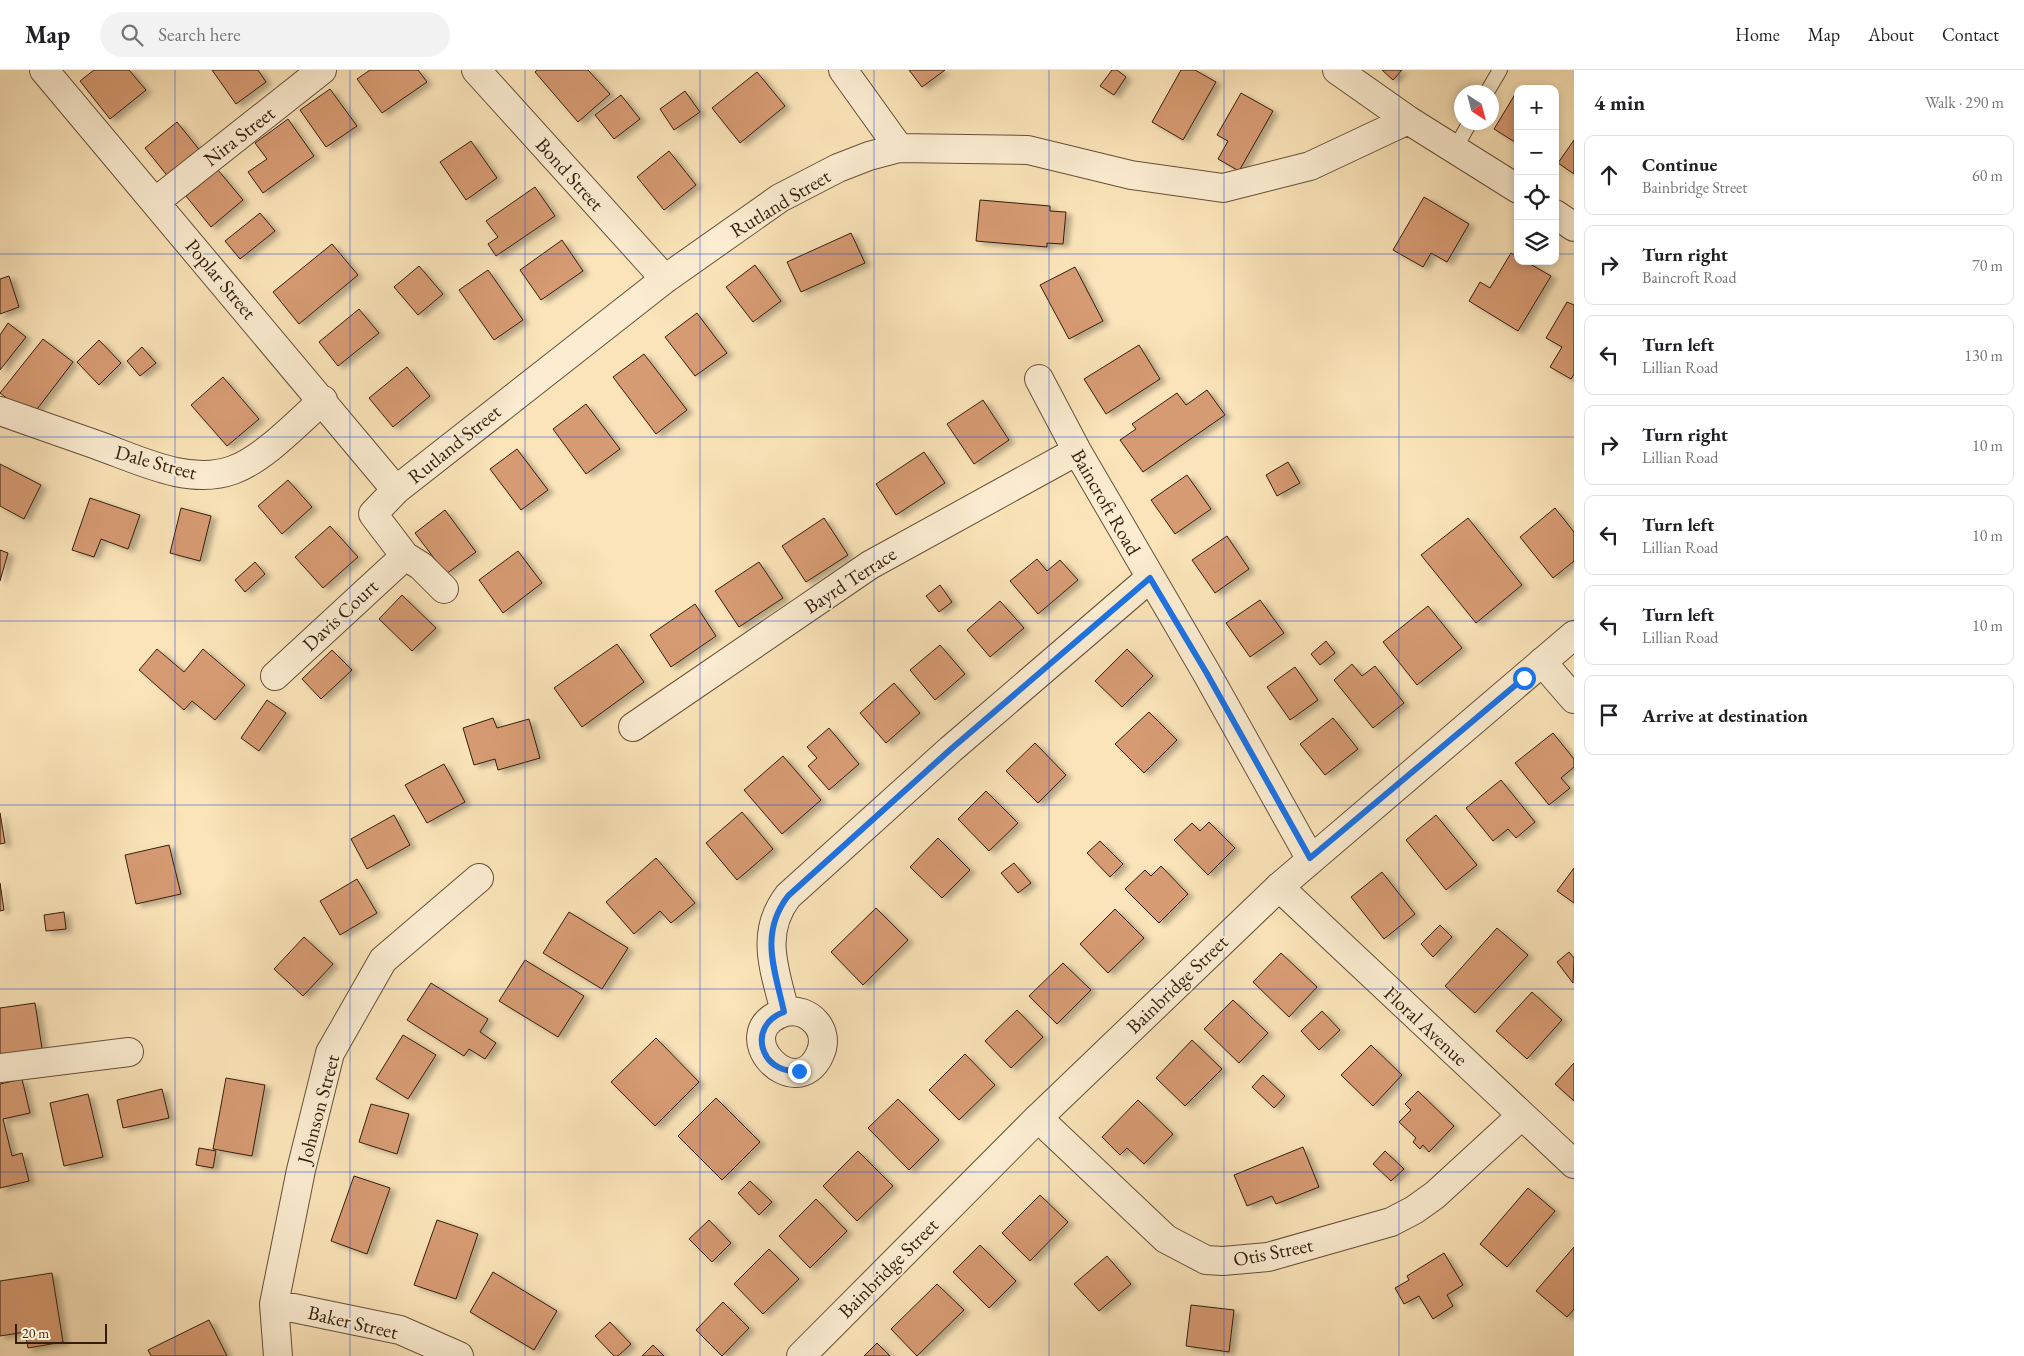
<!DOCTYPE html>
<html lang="en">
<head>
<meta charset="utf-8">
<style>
	:root { --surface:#fff; --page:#f2f2f2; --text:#202124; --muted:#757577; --line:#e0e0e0 }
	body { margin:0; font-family:"EB Garamond",serif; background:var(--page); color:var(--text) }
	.controls { position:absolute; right:15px; top:15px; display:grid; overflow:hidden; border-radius:10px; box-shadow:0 2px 8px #0003 }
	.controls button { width:45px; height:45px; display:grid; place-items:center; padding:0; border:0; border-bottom:1px solid var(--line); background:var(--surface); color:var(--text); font:25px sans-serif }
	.compass { position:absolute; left:1454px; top:15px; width:45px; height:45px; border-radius:50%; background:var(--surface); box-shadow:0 2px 8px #0003; rotate:144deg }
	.scale { position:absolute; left:15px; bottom:12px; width:92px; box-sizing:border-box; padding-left:5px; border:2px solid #351e0d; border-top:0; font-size:14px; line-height:18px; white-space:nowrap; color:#351e0d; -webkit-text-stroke:4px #fcedd2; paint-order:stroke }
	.stop { position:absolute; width:15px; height:15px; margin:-11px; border:4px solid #1a73e8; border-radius:50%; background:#fff }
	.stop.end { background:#1a73e8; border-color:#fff; box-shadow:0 1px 5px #0008 }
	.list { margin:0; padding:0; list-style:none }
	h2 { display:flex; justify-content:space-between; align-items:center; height:65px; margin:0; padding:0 20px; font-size:21px }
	h2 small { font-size:16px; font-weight:400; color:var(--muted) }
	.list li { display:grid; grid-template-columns:32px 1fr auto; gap:15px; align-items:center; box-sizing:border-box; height:80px; margin:0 10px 10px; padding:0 10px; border:1px solid var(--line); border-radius:10px }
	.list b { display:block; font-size:19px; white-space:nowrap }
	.list p { margin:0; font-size:16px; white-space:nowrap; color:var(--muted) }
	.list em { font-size:16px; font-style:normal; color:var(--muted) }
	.icon { flex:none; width:28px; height:28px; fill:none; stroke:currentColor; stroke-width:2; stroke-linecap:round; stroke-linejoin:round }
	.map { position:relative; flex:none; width:1574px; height:1286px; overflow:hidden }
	header { display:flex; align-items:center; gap:30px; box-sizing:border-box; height:70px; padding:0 25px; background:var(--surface); border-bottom:1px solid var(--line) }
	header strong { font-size:24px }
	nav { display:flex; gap:28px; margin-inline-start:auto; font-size:18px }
	.search { width:350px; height:45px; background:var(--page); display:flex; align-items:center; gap:12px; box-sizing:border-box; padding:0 18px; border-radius:28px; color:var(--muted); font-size:19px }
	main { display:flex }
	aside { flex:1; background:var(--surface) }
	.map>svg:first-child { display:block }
	.building { fill:#d79b73; stroke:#351e0d; filter:url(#shadow) }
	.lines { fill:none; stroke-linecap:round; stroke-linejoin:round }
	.service-casing { stroke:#665038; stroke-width:16 }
	.minor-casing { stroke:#665038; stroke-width:30 }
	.tertiary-casing { stroke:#665038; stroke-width:30 }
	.service { stroke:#fcedd2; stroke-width:14 }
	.minor { stroke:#fcedd2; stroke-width:28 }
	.tertiary { stroke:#fcedd2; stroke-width:28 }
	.route { stroke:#1a73e8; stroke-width:6 }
	.grid { fill:none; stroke:#1d4ed8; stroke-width:1; stroke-opacity:0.55 }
	.labels { text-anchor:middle; stroke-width:4; stroke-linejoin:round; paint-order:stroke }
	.street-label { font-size:20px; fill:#351e0d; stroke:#fcedd2 }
</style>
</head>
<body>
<header>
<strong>Map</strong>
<div class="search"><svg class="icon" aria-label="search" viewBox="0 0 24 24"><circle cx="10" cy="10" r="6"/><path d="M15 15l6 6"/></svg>Search here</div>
<nav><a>Home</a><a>Map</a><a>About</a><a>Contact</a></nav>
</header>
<main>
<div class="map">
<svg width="1574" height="1286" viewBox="0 0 1574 1286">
	<defs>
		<filter id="shadow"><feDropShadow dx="5.5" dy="3" stdDeviation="2.5" flood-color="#0004"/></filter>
	</defs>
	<rect width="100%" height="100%" fill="#fbe4b9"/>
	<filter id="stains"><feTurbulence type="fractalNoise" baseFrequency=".004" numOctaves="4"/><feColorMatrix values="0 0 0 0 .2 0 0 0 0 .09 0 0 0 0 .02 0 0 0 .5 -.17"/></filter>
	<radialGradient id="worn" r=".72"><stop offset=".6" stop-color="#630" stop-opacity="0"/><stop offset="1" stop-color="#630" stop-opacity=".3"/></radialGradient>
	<!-- building -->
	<path class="building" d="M94,0H129L146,20L110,49L80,11Z
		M212,0H258L266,12L236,34Z
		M370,0H418L427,12L382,43L357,9Z
		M537,0H588L610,24L578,52L535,2Z
		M909,0H945L922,17Z
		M1112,0H1117L1126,7L1114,25L1100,16Z
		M1181,0H1195L1216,12L1183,70L1152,52Z
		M1382,0H1402L1393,10Z
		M757,2L785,36L740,73L712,38Z
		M330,19L357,56L326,77L300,40Z
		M685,21L700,42L674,60L660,39Z
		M1517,21H1518V74L1494,59Z
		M1241,23L1273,41L1239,101L1218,89L1228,71L1217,65Z
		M621,25L640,49L614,69L595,45Z
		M288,49L314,86L263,123L248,102L267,89L255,73Z
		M177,52L202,83L170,109L145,78Z
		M1574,70V104L1558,93Z
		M471,71L497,108L466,130L440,92Z
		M669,81L696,115L664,140L637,107Z
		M218,100L243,130L211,157L186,126Z
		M535,117L555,146L496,186L488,174L498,167L486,151Z
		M1424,127L1469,154L1447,192L1431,183L1423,197L1393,180Z
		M980,130L1050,136V141L1066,142L1063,174L1047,173V177L976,171Z
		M260,143L275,161L240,189L225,171Z
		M851,163L865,193L801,222L787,192Z
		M562,170L583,201L541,230L520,200Z
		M332,174L358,205L299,254L273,222Z
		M1511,183L1518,187V191H1525L1551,206L1518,261L1469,231L1480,212L1490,218Z
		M755,195L781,231L753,252L726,217Z
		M419,196L443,224L418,245L394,217Z
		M1075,197L1103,251L1069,269L1040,215Z
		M488,200L523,250L494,270L459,220Z
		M9,206L19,237L0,244V209Z
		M1567,232L1574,235V304L1571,309L1550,297L1562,277L1546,268Z
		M359,239L379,263L338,296L319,272Z
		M697,243L727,283L695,306L665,267Z
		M8,253L26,267L0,300V265Z
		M43,269L73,292L31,347L0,323Z
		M99,270L121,293L99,315L77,292Z
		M1139,275L1160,309L1106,344L1084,309Z
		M142,277L156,293L140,306L127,291Z
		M644,284L687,340L656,364L613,307Z
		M407,297L430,326L393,357L369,328Z
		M223,307L259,349L227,376L191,335Z
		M1207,320L1225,345L1143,402L1120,370L1136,359L1132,354L1177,323L1186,335Z
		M983,330L1009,370L974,394L947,354Z
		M586,334L620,379L586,404L553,359Z
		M517,379L548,420L521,440L490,399Z
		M924,382L945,413L896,445L876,414Z
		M1288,392L1300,413L1277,426L1266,405Z
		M0,394L41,415L24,449L0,436Z
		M1187,405L1211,439L1175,464L1151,430Z
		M288,410L312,437L282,464L258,436Z
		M90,428L140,445L128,479L101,469L94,487L72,480Z
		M181,438L211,446L200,491L170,483Z
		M1555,438L1574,462V491L1553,508L1520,467Z
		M445,440L476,482L446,504L415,463Z
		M824,448L848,485L806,512L782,476Z
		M1468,448L1522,515L1476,553L1421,485Z
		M330,456L358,487L323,518L295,487Z
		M1227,466L1249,499L1215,523L1192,490Z
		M0,480L8,483L0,511Z
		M518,481L542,513L503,543L479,510Z
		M1037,489L1047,501L1060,490L1078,510L1038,544L1010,511Z
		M255,492L265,504L245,522L235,510Z
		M759,492L783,528L739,557L715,521Z
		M940,515L952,532L939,542L926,526Z
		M402,525L436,558L412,581L379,549Z
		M1260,530L1284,563L1250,587L1226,553Z
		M1000,531L1024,558L990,587L967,560Z
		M695,534L716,566L671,597L650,565Z
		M1428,536L1462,578L1417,615L1383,572Z
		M1326,571L1335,583L1320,595L1311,584Z
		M617,574L644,612L582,657L554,618Z
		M940,575L965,604L935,630L910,600Z
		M157,579L184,602L203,579L245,615L215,650L192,631L184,640L139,600Z
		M1127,579L1153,606L1122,637L1095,611Z
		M332,580L352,600L321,629L302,609Z
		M1352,594L1362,606L1375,596L1404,633L1373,658L1334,610Z
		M1295,597L1318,630L1290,650L1267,617Z
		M894,613L920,643L886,673L860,643Z
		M267,630L286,643L259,681L241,668Z
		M1149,642L1177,670L1144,703L1115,674Z
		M493,648L497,658L529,649L540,688L498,700L495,689L474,695L463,658Z
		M1333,648L1358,679L1325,705L1300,674Z
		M829,658L859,694L829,720L808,696L817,688L807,677Z
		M1553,663L1574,689V697L1561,708L1570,718L1549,735L1515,693Z
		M1035,673L1066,705L1038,733L1006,701Z
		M783,686L821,730L782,764L744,720Z
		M444,694L465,732L427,753L405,715Z
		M1501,710L1535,752L1516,768L1508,759L1493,771L1466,738Z
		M986,721L1018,753L989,781L958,749Z
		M742,742L773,779L737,810L706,773Z
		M0,743L5,773L0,774Z
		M394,745L410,775L367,799L351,769Z
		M1436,745L1477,795L1446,820L1406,770Z
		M1209,752L1235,778L1208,805L1174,770L1192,753L1200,761Z
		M938,768L970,800L942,828L910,797Z
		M1100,771L1123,794L1110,807L1087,783Z
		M169,775L181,824L136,834L125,785Z
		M656,788L695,833L671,853L660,841L634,864L606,832Z
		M1014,793L1031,813L1018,823L1001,803Z
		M1161,796L1188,824L1159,853L1125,819L1145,800L1151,806Z
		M1574,798V833L1557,821Z
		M1382,802L1415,844L1384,869L1351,827Z
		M357,809L377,843L340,865L320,831Z
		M0,813L4,840L0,841Z
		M876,838L908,870L863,915L831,882Z
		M1115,839L1144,868L1108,903L1080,874Z
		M64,842L66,859L46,861L44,845Z
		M569,842L628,878L602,919L543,883Z
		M1440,855L1452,867L1433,887L1421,874Z
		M1497,858L1528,885L1475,943L1445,916Z
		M304,867L333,894L303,926L274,899Z
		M1569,882L1574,888L1573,913L1557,892Z
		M1281,883L1317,917L1289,947L1253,912Z
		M525,890L584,926L558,967L499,931Z
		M1063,893L1091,920L1057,954L1029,926Z
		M431,913L488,949L480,962L496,973L485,989L469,979L464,986L407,950Z
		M1532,922L1562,950L1527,989L1496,961Z
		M1233,930L1268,963L1239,993L1204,959Z
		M35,933L43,985L0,991V938Z
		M1017,940L1043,967L1011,998L985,971Z
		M1322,941L1340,960L1319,980L1301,961Z
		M403,965L436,985L408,1029L376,1009Z
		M656,968L699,1012L655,1056L611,1012Z
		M1192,970L1222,999L1185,1036L1156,1008Z
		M1371,975L1402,1005L1373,1036L1341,1005Z
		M965,984L995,1015L959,1050L929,1020Z
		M1574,993V1031L1555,1014Z
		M1263,1005L1285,1026L1274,1038L1252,1017Z
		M226,1008L265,1015L252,1086L213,1079Z
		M22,1009L30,1043L3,1049L12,1086L22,1083L29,1111L0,1118V1014Z
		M162,1019L169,1048L123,1058L117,1030Z
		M1418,1021L1454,1056L1429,1082L1423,1075L1420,1079L1413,1072L1416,1068L1399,1052L1411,1040L1405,1034Z
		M88,1024L103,1087L64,1096L50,1033Z
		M716,1028L760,1072L722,1110L678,1066Z
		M898,1029L939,1070L909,1100L868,1058Z
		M1138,1030L1173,1064L1144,1094L1127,1078L1120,1085L1102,1067Z
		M371,1034L409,1044L397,1084L359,1072Z
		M1303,1077L1319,1117L1276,1134L1272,1126L1247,1136L1234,1105Z
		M199,1078L216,1081L213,1098L196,1095Z
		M858,1081L893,1116L857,1151L823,1116Z
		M1385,1081L1404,1099L1391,1111L1373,1094Z
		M354,1106L390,1118L367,1184L331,1171Z
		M750,1111L772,1132L759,1145L738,1123Z
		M1528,1118L1555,1141L1507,1197L1480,1174Z
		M1040,1125L1068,1152L1030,1191L1002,1163Z
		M816,1129L847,1161L810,1198L779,1166Z
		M437,1150L478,1164L456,1229L414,1215Z
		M709,1150L731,1173L712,1192L689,1169Z
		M980,1175L1016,1211L989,1238L953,1202Z
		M1574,1177V1239L1567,1247L1536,1221Z
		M769,1179L799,1209L763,1244L734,1214Z
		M1444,1183L1463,1215L1447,1225L1453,1236L1433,1249L1419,1226L1404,1234L1395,1218L1409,1210L1407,1206Z
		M1107,1186L1131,1214L1099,1241L1074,1214Z
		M493,1202L557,1241L534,1280L470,1242Z
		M52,1203L63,1272L28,1278L25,1262L0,1266V1211Z
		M937,1214L964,1240L917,1286L891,1259Z
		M723,1232L749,1258L722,1286L696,1260Z
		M1191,1235L1234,1240L1229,1282L1186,1276Z
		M209,1250L227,1286H151L148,1280Z
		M610,1252L631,1274L618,1286H614L595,1266Z
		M877,1273L890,1286H864Z
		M653,1275L664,1286H642Z"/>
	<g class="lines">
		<!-- service casing -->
		<g class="service-casing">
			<path id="service" d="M1487,22L1500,0
				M1455,79L1470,52"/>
		</g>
		<!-- minor casing -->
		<g class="minor-casing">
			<path id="minor" d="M44,0L396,420
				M476,0L665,209
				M843,0L899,78
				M1337,0L1408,50L1518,119
				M155,132L322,0
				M1555,144L1574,157
				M1039,309L1077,381L1206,602L1310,788
				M0,341C32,352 65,364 97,375C139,390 189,416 233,400C265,388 298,352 323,330
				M444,519L421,496L405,486L373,444L396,420L665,209L780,128L838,98L869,86L899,78L1028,80L1131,105L1223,118L1310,96L1408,50
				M1542,592L1574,629
				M275,606L405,486
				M633,657L870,495L1077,381
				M1279,817L1574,1094
				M785,942C724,962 796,1038 820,984C831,960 809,937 785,942C775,900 759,864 788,826L951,679L1150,508
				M0,998L129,982
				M1038,1048L1166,1169L1206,1190L1223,1191L1268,1187L1391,1152L1414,1140L1435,1125L1521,1046
				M274,1234L400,1260L459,1286
				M278,1286L274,1234L301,1100L330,983L383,890L479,808"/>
		</g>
		<!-- tertiary casing -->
		<g class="tertiary-casing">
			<path id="tertiary" d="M801,1286L1038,1048L1279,817L1574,565"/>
		</g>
		<!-- service -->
		<use href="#service" class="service"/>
		<!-- minor -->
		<use href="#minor" class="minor"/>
		<!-- tertiary -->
		<use href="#tertiary" class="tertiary"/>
	</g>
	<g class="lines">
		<!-- route -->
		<path class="route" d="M799,1001C759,1004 747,955 784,942C775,900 759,864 788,826L951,679L1150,508L1206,602L1310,788L1524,608"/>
	</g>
	<!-- grid -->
	<path class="grid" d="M175,0V1286M350,0V1286M525,0V1286M700,0V1286M874,0V1286M1049,0V1286M1224,0V1286M1399,0V1286M0,184H1518M1555,184H1574M0,367H1574M0,551H1574M0,735H1574M0,919H1574M0,1102H1574"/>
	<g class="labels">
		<!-- street labels -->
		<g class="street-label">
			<text transform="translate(239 66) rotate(-38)" y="7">Nira Street</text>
			<text transform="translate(570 104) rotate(48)" y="7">Bond Street</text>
			<text transform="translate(780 133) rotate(-31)" y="7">Rutland Street</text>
			<text transform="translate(221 209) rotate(50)" y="7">Poplar Street</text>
			<text transform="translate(454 374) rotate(-39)" y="7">Rutland Street</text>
			<text transform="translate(156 392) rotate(15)" y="7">Dale Street</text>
			<text transform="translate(1106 432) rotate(60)" y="7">Baincroft Road</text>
			<text transform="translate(850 510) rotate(-33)" y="7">Bayrd Terrace</text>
			<text transform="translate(340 545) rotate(-43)" y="7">Davis Court</text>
			<text transform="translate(1177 914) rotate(-44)" y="7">Bainbridge Street</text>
			<text transform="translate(1426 956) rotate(43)" y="7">Floral Avenue</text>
			<text transform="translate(318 1039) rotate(-75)" y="7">Johnson Street</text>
			<text transform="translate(1273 1182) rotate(-11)" y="7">Otis Street</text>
			<text transform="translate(888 1198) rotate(-45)" y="7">Bainbridge Street</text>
			<text transform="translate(353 1252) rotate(13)" y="7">Baker Street</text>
		</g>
	</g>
	<rect width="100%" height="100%" filter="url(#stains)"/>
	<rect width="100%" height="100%" fill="url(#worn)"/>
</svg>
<div class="controls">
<button>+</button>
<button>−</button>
<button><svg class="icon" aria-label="locate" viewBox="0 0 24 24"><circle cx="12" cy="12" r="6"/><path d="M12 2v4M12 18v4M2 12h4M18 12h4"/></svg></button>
<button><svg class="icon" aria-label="layers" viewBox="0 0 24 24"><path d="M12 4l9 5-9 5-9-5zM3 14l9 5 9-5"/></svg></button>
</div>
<svg class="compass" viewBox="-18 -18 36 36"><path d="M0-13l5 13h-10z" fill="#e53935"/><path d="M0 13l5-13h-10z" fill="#757577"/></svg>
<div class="scale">20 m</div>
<div class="stop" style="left:1524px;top:608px"></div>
<div class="stop end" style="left:799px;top:1001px"></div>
</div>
<aside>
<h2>4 min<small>Walk · 290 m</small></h2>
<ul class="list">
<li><svg class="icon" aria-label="ahead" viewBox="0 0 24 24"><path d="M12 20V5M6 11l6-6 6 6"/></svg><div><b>Continue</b><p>Bainbridge Street</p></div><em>60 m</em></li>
<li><svg class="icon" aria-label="right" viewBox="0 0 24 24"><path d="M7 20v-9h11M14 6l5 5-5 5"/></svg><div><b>Turn right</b><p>Baincroft Road</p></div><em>70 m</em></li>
<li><svg class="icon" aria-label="left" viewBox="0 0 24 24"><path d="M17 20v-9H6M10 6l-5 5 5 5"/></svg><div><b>Turn left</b><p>Lillian Road</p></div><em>130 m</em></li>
<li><svg class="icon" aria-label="right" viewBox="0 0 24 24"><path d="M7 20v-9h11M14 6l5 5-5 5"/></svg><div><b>Turn right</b><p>Lillian Road</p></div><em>10 m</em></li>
<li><svg class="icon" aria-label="left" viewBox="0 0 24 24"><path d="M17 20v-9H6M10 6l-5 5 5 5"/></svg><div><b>Turn left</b><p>Lillian Road</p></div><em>10 m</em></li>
<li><svg class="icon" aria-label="left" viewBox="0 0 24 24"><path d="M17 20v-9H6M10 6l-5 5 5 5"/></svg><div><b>Turn left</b><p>Lillian Road</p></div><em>10 m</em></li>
<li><svg class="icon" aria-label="arrive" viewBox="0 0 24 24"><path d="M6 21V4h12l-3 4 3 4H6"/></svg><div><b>Arrive at destination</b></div></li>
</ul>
</aside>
</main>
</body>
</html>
